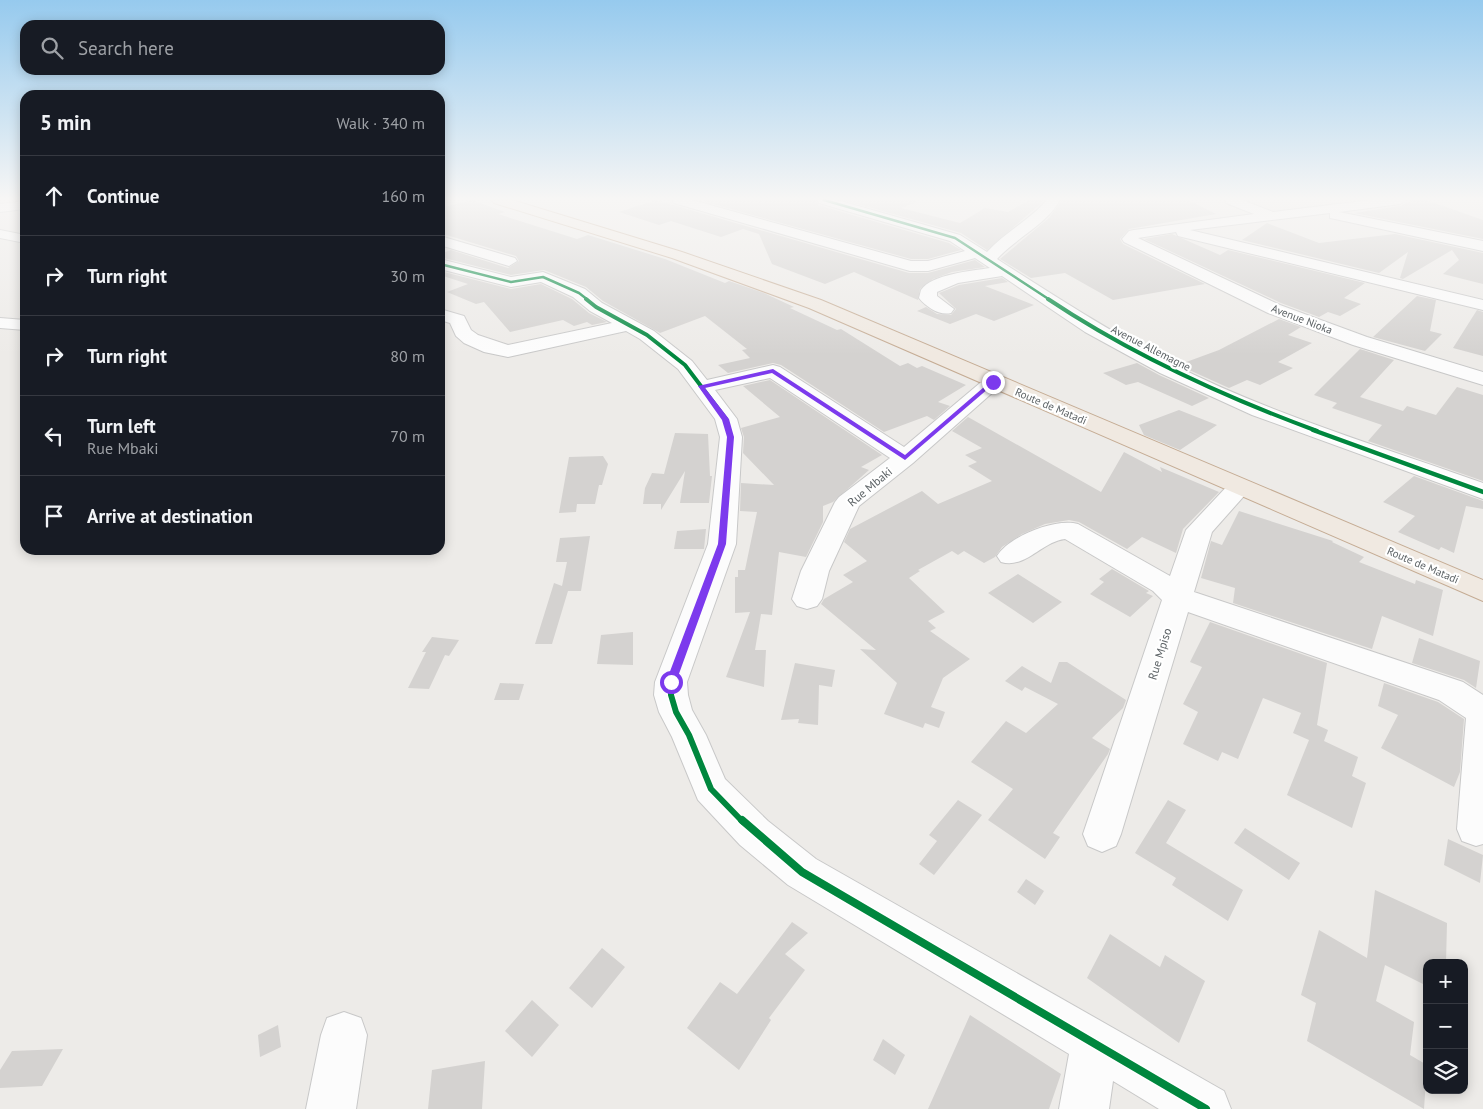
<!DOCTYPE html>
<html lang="en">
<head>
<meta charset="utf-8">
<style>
	:root { --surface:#171b24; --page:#20242c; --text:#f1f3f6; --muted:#9ea1a6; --line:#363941 }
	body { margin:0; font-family:"PT Sans",sans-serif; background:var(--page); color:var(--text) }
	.controls { position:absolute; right:15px; bottom:15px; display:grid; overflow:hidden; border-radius:10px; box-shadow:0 2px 12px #0003 }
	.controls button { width:45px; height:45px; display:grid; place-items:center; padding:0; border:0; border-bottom:1px solid var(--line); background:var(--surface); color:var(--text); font:25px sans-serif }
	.stop { position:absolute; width:15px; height:15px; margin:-11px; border:4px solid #7c3aed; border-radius:50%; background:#fff }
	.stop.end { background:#7c3aed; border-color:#fff; box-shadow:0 1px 5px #0008 }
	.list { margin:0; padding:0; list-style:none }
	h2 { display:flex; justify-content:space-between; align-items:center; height:65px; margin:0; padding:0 20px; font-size:21px }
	h2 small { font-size:16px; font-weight:400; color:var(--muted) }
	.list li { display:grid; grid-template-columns:32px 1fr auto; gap:15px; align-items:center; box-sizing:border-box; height:80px; padding:0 20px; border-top:1px solid var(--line) }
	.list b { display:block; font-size:19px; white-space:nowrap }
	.list p { margin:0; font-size:16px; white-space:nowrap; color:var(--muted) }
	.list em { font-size:16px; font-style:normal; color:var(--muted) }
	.icon { flex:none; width:28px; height:28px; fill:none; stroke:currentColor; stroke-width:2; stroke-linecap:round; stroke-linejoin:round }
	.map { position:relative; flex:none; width:1483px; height:1109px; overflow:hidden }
	.search { position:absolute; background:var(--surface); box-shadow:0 2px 12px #0003; left:20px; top:20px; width:425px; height:55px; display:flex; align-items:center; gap:12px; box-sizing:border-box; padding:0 18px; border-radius:15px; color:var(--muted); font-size:19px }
	.panel { position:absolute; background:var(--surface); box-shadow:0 2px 12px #0003; left:20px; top:90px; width:425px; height:465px; border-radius:15px }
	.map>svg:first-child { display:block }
	.building { fill:#d4d2d0 }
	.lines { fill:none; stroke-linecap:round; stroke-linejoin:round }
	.minor-casing { stroke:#c8c8c8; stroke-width:2 }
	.highway-casing { stroke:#c5ac94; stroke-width:2 }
	.minor { fill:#fcfcfc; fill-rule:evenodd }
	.highway { fill:#f0e9e1; fill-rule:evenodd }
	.cycleway-far4-casing { stroke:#fff; stroke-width:4.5 }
	.cycleway-far3-casing { stroke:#fff; stroke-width:6 }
	.cycleway-far2-casing { stroke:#fff; stroke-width:8 }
	.cycleway-far1-casing { stroke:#fff; stroke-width:9 }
	.cycleway-casing { stroke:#fff; stroke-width:11 }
	.cycleway-far4 { stroke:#00873e; stroke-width:2.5 }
	.cycleway-far3 { stroke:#00873e; stroke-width:4 }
	.cycleway-far2 { stroke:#00873e; stroke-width:4.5 }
	.cycleway-far1 { stroke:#00873e; stroke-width:6 }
	.cycleway { stroke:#00873e; stroke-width:8 }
	.route { fill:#7c3aed }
	.labels { text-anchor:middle; stroke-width:4.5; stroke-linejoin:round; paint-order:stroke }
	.far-street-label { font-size:11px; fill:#5d6366; stroke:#fff }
	.street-label { font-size:12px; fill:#5d6366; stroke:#fff }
</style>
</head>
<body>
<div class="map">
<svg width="1483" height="1109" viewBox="0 0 1483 1109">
	<rect width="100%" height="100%" fill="#edebe8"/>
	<!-- building -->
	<path class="building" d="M472,200L505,212L498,214L577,239L588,235L665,259L725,283L729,281L764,293L794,307L790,308L837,330L841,329L900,366L908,363L917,368L922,366L966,385L938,402L950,406L934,420L927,416L884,432L781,365L773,363L728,373L718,365L750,358L742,350L747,349L705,316L660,333L603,301L586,287L544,270L511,275L440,257V254L451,250L508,268L519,261L516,256L440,233V208Z
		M656,200L909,273H928L975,260L985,267L952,272L933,279L920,289L918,300L854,272L825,284L772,264L759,234L743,229L721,237L671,221L659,225L619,212Z
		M706,200H815L818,205L949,243L961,250L928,259H911L702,201Z
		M843,200H916L917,202L901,208L960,223L985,208L1008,212L1029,200H1045L987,250L961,233Z
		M1062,200H1188L1216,214L1129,229L1120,239L1123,244L1205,284L1113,300L1065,273L1031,278L1000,259L1049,218Z
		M1413,200H1426L1483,220V239L1354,213L1400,206Z
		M1267,223L1319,243L1395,234L1483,253V284L1443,274L1459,260L1452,250L1403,279L1400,278L1408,252L1379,273L1242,240Z
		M1172,234L1220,255L1228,250L1365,283L1344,298L1361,304L1340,316L1328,312L1319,317L1281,303L1144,239Z
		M440,271L511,289L541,284L572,299L589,313L607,322L592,325L587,322L574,326L563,320L510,332L484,302L476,304L447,292L468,284L440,275Z
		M1002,278L1008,282L985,286L1034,305L994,321L976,314L950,324L917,311L926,307L937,314L951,315L956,309L939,293L959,285Z
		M1417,296L1436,300L1430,331L1442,334L1425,351L1373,337Z
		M1477,310L1483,312V356L1453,348Z
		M1279,319L1301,327L1288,335L1312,343L1278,362L1293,368L1260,385L1247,380L1229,388L1178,365L1219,350Z
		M1360,349L1394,360L1360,397L1403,411L1407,406L1436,415L1457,387L1483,395V481L1368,441L1382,425L1332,408L1337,403L1314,395Z
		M1137,363L1159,375L1209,398L1192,406L1138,382L1126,385L1103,373Z
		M770,380L882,455L861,467L869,470L833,502L823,506V522L806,557L779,552L772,615L761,614L755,650H766L764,687L726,677L750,612L735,613V577H738V570H745L757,512L740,511L741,483L774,485L743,453L744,437L741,428L780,417L743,386Z
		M1179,410L1217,425L1180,450L1144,435L1139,425Z
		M968,417L1101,492L1124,452L1162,472L1160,467L1219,492L1183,529L1176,553L1142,537L1127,549L1079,522L1069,520L1045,524L1022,534L1002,547L995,557L984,563L964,551L958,555L952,551L918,570L920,571L909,578L945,612L928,621L936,628L930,631L970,659L943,678L931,707L945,712L939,728L925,723L923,728L884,714L897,683L860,649L876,650L821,604L824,599L853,582L843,575L867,561L844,542L850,529L922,491L938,504L992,481L968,466L977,462L965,455L982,448L952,431Z
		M675,433L708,434L710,476H712L709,503H680L685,471L661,510V504H643L645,488L652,473L664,474Z
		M603,456L608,464L602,485H599L595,504H577L576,512L559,513L569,457Z
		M1414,476L1483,501V509L1466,506L1454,553L1441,547L1439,550L1398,532L1415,516L1383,502Z
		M1239,511L1333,541L1332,542L1364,557L1359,562L1415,584L1416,580L1443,590L1433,636L1382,616L1372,649L1233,603L1235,588L1201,578L1211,541L1222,545Z
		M706,529L704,549H674L677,531Z
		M590,536L581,591H568L552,644H535L554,583L562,586L567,562H556L560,538Z
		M1112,569L1149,591L1146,593L1153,596L1130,617L1090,594L1104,582L1099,579Z
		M1018,574L1062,602L1033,623L988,593Z
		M1210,622L1327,663L1317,725L1328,730L1324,741L1358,757L1352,776L1366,783L1352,828L1287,795L1309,740L1293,733L1301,713L1263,698L1238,759L1222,752L1218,761L1183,744L1198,712L1183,704L1202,667L1190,662Z
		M633,632V665L597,664L601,635Z
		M432,637L459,640L449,656L445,655L429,689L408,688L426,652H422Z
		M1419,638L1480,661L1476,688L1464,680L1412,663Z
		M1059,662H1067L1126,700L1123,708L1092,738L1110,749L1108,754L1053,833L1060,837L1045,859L988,820L1013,789L971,762L1006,721L1026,733L1058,704L1025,687L1022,691L1005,681L1022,666L1051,683Z
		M795,663L835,670L832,687L819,685L818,725L798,723L799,719L781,720Z
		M500,683L524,684L519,700H494Z
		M1384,683L1438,702L1464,719L1460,772L1454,787L1381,748L1398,715L1378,706Z
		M958,800L982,815L934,875L919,864L937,841L929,835Z
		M1168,800L1186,810L1166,843L1243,890L1228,921L1172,885L1176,878L1135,853Z
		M1245,828L1300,863L1289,880L1234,843Z
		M1448,839L1483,855L1480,883L1444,865Z
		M1026,879L1044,891L1035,905L1017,892Z
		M1375,890L1447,923L1446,963H1427V986L1385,965L1376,1001L1414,1022L1410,1055L1427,1065L1424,1109L1307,1041L1316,1003L1301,995L1319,930L1367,958Z
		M792,922L808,933L785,954L805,970L769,1018L771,1020L739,1070L687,1028L720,982L737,994Z
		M1110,934L1160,967L1165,955L1205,981L1179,1043L1087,978Z
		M602,948L625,967L592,1008L569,988Z
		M532,1000L559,1025L532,1057L505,1031Z
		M970,1015L1061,1074L1049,1109H928Z
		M278,1025L281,1047L260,1057L258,1035Z
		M883,1039L905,1055L895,1075L873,1060Z
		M63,1049L42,1086L0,1088V1070L12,1051Z
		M485,1061L482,1109H428L432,1070Z"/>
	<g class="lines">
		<!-- minor casing -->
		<g class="minor-casing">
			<path id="minor" d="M672,200H692L911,261H928L965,251L950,241L819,203L817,200H837L960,235L987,252C1005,232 1030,220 1047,200H1060C1047,224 1016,238 997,259C1055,296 1112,333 1172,364C1268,413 1382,447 1483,483V499L1252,415L1160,373L1085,332L1002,276L958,283L937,292V296L954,309L951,313C940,316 926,307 919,298L921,290C932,274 971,271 990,268L975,258L928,271H910L674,203Z
				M1225,200H1242L1273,212L1371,200H1406L1400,204L1339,212L1483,241V251L1335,219L1330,218V213L1190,230L1483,300V310L1178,236L1176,232L1138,238L1280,305L1367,337L1483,372V385L1353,345L1268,313L1124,242L1122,239L1129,231L1134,230L1254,214L1226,203Z
				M25,201V209L0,212V204Z
				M0,230L25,235V243L0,238Z
				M440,236L515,258L517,261L509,266L440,245Z
				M440,259L511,277L543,272L585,289L602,303L654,331L692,361L707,380L773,365L780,367L904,447L986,378L993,376L1000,378L1003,382L1000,386L913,463L859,506L829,571L822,599L817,606L807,609L797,606L792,599L801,571L835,502L839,497L890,458L770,378L715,390L737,419L742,437L736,544L687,682L688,695L692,710L706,735L725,779L768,821L816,859L1224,1091L1231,1109H1159L1113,1081L1109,1109H1059L1069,1054L788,885L740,845L698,800L672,737L659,712L654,695L655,682L708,544L720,437L715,419L678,369L640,339L626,331L508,357L484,352L464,343L456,336L450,323L440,320V309L464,316L471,330L478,335L508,345L612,323L590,311L573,297L541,282L511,287L440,269Z
				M0,318L25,320V330L0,328Z
				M1240,480L1249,482L1252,487L1212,532L1194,592L1463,682L1483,695V844L1476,846L1462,841L1457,829L1466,718L1439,700L1188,612L1121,834L1116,846L1102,852L1088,846L1083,834L1162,600L1153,591L1065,539C1041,542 1026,569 1001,562L997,556C1010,536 1055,518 1078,524L1170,576L1186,530L1231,482Z
				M344,1012L361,1018L367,1035L356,1109H306L321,1035L327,1018Z"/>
		</g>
		<!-- highway casing -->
		<g class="highway-casing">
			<path id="highway" d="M492,200H512L682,252L821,300L1483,580V601L809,308L672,258L494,203Z"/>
		</g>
		<!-- minor -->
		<use href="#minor" class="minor"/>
		<!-- highway -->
		<use href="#highway" class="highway"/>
		<!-- cycleway-far4 casing -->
		<g class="cycleway-far4-casing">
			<path id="cycleway-far4" d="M824,200L955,238L1050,300
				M440,264L511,282L543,277L579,293L588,300"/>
		</g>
		<!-- cycleway-far3 casing -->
		<g class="cycleway-far3-casing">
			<path id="cycleway-far3" d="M586,299L596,307L647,335L685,365L726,419L729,431
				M1048,299C1132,355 1222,396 1317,431"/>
		</g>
		<!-- cycleway-far2 casing -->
		<g class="cycleway-far2-casing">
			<path id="cycleway-far2" d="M1313,430L1483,492
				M701,601L722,544L731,437L729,430"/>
		</g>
		<!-- cycleway-far1 casing -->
		<g class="cycleway-far1-casing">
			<path id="cycleway-far1" d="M702,599L671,682V695L676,712L689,735L711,789L743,822"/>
		</g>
		<!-- cycleway casing -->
		<g class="cycleway-casing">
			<path id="cycleway" d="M742,820L802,872L1206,1109"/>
		</g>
		<!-- cycleway-far4 -->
		<use href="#cycleway-far4" class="cycleway-far4"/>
		<!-- cycleway-far3 -->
		<use href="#cycleway-far3" class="cycleway-far3"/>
		<!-- cycleway-far2 -->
		<use href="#cycleway-far2" class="cycleway-far2"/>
		<!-- cycleway-far1 -->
		<use href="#cycleway-far1" class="cycleway-far1"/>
		<!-- cycleway -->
		<use href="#cycleway" class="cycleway"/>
	</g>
	<!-- sky -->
	<linearGradient id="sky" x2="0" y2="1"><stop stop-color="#96caee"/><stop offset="0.56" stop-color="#f7f6f5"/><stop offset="1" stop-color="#f7f6f5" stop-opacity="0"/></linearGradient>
	<rect width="1483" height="355" fill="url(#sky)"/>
	<!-- route -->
	<path class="route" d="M773,369L905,455L991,381L996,382L905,460L772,373L705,388L729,419L734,437L726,544L676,682L671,686L668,685L666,682L718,544L727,437L722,420L698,386Z"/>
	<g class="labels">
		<!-- far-street labels -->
		<g class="far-street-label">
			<text transform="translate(1302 319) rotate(21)" y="4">Avenue Nioka</text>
			<text transform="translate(1151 348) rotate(27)" y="4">Avenue Allemagne</text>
			<text transform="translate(1051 406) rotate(23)" y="4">Route de Matadi</text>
			<text transform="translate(1423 565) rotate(23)" y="4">Route de Matadi</text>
		</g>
		<!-- street labels -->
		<g class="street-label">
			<text transform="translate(870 487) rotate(-40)" y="4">Rue Mbaki</text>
			<text transform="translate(1160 654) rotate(-73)" y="4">Rue Mpiso</text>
		</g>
	</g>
</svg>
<div class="controls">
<button>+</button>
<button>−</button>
<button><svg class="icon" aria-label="layers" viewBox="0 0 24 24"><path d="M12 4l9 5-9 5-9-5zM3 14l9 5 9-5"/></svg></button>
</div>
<div class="stop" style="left:671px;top:682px"></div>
<div class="stop end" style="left:993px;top:382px"></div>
<div class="search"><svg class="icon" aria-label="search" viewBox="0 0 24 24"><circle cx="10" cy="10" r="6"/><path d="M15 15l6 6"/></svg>Search here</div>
<section class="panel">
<h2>5 min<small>Walk · 340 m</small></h2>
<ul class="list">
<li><svg class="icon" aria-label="ahead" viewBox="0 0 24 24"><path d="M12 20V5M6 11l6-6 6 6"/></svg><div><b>Continue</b></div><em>160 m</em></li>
<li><svg class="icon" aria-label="right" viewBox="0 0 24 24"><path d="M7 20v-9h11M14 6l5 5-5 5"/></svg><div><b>Turn right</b></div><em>30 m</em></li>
<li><svg class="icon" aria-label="right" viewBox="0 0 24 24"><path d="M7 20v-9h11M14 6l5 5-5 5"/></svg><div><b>Turn right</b></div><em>80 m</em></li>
<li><svg class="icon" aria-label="left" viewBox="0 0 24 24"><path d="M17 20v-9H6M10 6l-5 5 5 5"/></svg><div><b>Turn left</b><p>Rue Mbaki</p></div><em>70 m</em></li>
<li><svg class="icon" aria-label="arrive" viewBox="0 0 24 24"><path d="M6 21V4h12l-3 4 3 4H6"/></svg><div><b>Arrive at destination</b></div></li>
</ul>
</section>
</div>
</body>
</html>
